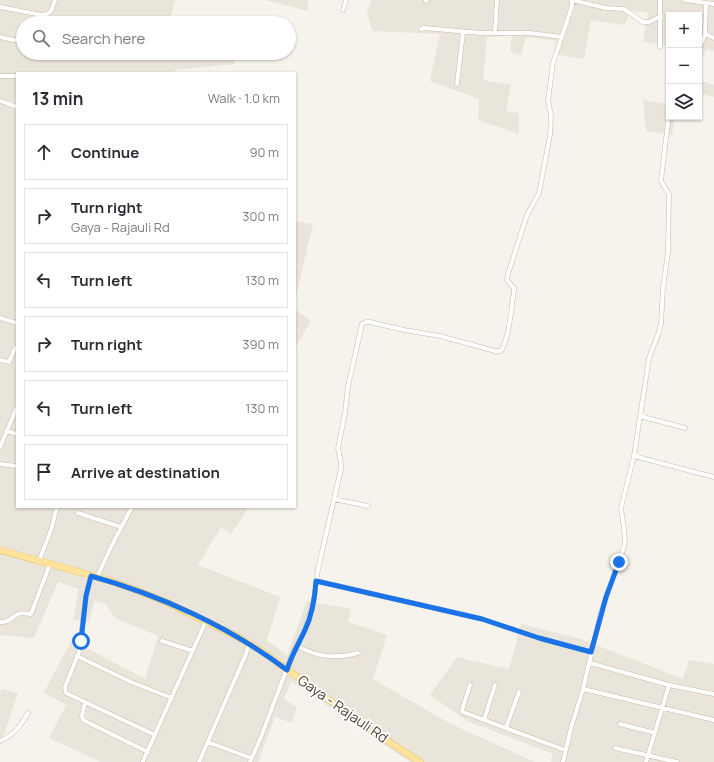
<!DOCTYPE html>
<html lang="en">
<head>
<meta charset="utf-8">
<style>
	:root { --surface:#fff; --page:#f7f7f7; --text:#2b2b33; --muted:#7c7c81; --line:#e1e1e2 }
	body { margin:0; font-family:Manrope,sans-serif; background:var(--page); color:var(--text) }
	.controls { position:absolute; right:12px; top:12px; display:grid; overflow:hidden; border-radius:0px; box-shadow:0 1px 3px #0004 }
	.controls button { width:36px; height:36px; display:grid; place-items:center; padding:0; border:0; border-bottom:1px solid var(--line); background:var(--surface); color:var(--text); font:20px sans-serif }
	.stop { position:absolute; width:12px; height:12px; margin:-9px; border:3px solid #1a73e8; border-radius:50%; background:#fff }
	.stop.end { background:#1a73e8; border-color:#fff; box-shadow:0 1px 4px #0008 }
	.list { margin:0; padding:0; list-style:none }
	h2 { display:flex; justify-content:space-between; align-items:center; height:52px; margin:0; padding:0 16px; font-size:17px }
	h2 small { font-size:13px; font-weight:400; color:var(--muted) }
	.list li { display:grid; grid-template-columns:26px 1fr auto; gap:12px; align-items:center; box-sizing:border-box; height:56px; margin:0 8px 8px; padding:0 8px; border:1px solid var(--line); border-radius:0px }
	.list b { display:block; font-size:15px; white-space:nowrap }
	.list p { margin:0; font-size:13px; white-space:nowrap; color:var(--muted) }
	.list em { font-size:13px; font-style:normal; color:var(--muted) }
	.icon { flex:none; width:22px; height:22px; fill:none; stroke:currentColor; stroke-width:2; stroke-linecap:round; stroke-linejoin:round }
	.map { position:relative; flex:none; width:714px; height:762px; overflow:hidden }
	.search { position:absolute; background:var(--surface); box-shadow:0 1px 3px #0004; left:16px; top:16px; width:280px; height:44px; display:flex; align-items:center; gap:10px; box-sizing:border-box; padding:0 14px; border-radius:22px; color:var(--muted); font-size:15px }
	.panel { position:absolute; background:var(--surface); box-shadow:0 1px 3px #0004; left:16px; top:72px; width:280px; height:436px; border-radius:0px }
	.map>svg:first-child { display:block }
	.residential { fill:#eae5da }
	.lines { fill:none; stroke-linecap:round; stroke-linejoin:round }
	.minor-casing { stroke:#c2bbae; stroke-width:5 }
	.primary-casing { stroke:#e6c16a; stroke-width:7 }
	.minor { stroke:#fff; stroke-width:4 }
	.primary { stroke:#ffe39c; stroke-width:6 }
	.route { stroke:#1a73e8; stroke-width:5 }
	.labels { text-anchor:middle; stroke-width:3.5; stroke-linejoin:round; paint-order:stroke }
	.street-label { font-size:14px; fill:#4b4439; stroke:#fff }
</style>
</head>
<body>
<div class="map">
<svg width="714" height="762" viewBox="0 0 714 762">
	<rect width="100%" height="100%" fill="#f6f3ec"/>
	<!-- residential -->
	<path class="residential" d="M0,0H175L170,19L208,22L23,23V53H237L234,64L175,70L174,73H17V507H249L231,534L221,527L198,565L280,597L267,640L287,656L307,601L351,609L348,622L387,635L373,679L449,723L535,762H410L291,681L284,699L297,707L292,723L275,717L258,762H101L49,738L66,705L44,692L72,640L145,679L158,636L115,618L106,604L94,601L89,622L73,620L79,589L58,582L34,638L0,635Z
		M265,0H308V11Z
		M371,0H714V51L706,49L699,66V15H669V47L643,41L648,13L632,10L624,25L591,20L584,59L553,54L557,41L526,37L521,55L510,52L512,36L487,37L483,80L511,85L506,111L519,113V134L478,120L479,99L430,81L440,34L372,31L367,13Z
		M699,80L714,85V97L702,94L699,100Z
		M643,100L668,104L669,100V117H675L672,135L646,131Z
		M295,221L313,224L295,300Z
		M295,309L311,321L295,348Z
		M521,624L581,639L683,679L689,660L714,664V762H551L553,754L467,721L430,695L457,657L509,669Z
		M2,689L18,693L0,746V694Z"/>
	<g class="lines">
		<!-- minor casing -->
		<g class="minor-casing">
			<path id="minor" d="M572,0L606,8L624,9L643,22H649L661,16
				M660,0V47
				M685,0L714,4
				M426,1L427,0
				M0,7L42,15C52,15 52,8 55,0
				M343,10L346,0
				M421,29L424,28L481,33H530L562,37
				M495,32L497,0
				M705,34L714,38
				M0,37L23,42
				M699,49L705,34L706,3
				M87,53L110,57
				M0,76H17
				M457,84L463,32
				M0,101L17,107
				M0,318L17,323
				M0,360L9,362L15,348
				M640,416L685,428
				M6,431L17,434
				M0,447L17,407
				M634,456L714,477
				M0,464L17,466
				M334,499L368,506
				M78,513L121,527
				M39,561L51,530L57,507
				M91,576L86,596L79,652L65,687L66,693L155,735
				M97,577L113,543L132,507
				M317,581L482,619L539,638L591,652
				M0,622C9,623 11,617 18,614C22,612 27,614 31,614L50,564
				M162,641L193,651
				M297,646C318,657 334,659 358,653
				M77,656L131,682L172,698
				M590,663L669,685L646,762
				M470,685L462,710L463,712L565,750
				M669,685L714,694
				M583,689L714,720
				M85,702L82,716L83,720L148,752
				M484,720L495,685
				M620,724L655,733
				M506,728L519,692
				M0,741C15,734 20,727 28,713
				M208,742L251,758
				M615,748L677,762
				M143,761L206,621
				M199,762L246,654L249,643
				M250,762L261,737L292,655L305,629L314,599L318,569L341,469V464L338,448L345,413L348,386L362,324L366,322H370L404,330L440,336L495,351H501C510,336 511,308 514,291V288L507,280L508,274L527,215L539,193L550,135L551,115L548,101L553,63L572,6V0
				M563,762L571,728L583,689L601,612L624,547L625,542L624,529L621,508L634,456L649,358L659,332L661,324L663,288L668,252L669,194C667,189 662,186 661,180L669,114"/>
		</g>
		<!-- primary casing -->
		<g class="primary-casing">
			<path id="primary" d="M0,550L108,580L136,590L166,602L238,637L262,651L369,729L420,762"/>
		</g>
		<!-- minor -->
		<use href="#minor" class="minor"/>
		<!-- primary -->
		<use href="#primary" class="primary"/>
	</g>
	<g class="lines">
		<!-- route -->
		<path class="route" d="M81,641L86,596L91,576C160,595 230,627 287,670C291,656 299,643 305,630C312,615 315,597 316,581L482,619L539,638L591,652L606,597L619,562"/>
	</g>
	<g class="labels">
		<!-- street labels -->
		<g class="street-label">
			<text transform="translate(343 709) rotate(35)" y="5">Gaya - Rajauli Rd</text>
		</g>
	</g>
</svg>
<div class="controls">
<button>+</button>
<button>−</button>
<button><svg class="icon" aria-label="layers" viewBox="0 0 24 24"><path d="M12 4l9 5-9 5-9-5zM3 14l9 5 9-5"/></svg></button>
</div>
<div class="stop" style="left:81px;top:641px"></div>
<div class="stop end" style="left:619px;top:562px"></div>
<div class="search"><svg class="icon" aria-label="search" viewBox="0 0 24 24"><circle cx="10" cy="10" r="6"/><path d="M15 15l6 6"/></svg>Search here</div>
<section class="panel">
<h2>13 min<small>Walk · 1.0 km</small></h2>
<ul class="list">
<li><svg class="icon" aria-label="ahead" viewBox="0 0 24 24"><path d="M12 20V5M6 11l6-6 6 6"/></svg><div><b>Continue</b></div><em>90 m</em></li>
<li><svg class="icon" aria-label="right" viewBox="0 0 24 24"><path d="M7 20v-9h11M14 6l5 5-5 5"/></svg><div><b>Turn right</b><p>Gaya - Rajauli Rd</p></div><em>300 m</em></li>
<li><svg class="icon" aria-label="left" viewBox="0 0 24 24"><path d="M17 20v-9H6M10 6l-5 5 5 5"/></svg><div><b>Turn left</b></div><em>130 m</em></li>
<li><svg class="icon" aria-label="right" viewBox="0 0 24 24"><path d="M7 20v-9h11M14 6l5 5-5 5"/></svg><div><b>Turn right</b></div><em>390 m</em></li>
<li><svg class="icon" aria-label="left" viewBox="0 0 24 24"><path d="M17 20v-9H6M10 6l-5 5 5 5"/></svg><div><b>Turn left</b></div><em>130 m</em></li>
<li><svg class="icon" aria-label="arrive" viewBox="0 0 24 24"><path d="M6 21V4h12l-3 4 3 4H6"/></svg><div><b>Arrive at destination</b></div></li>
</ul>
</section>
</div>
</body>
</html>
